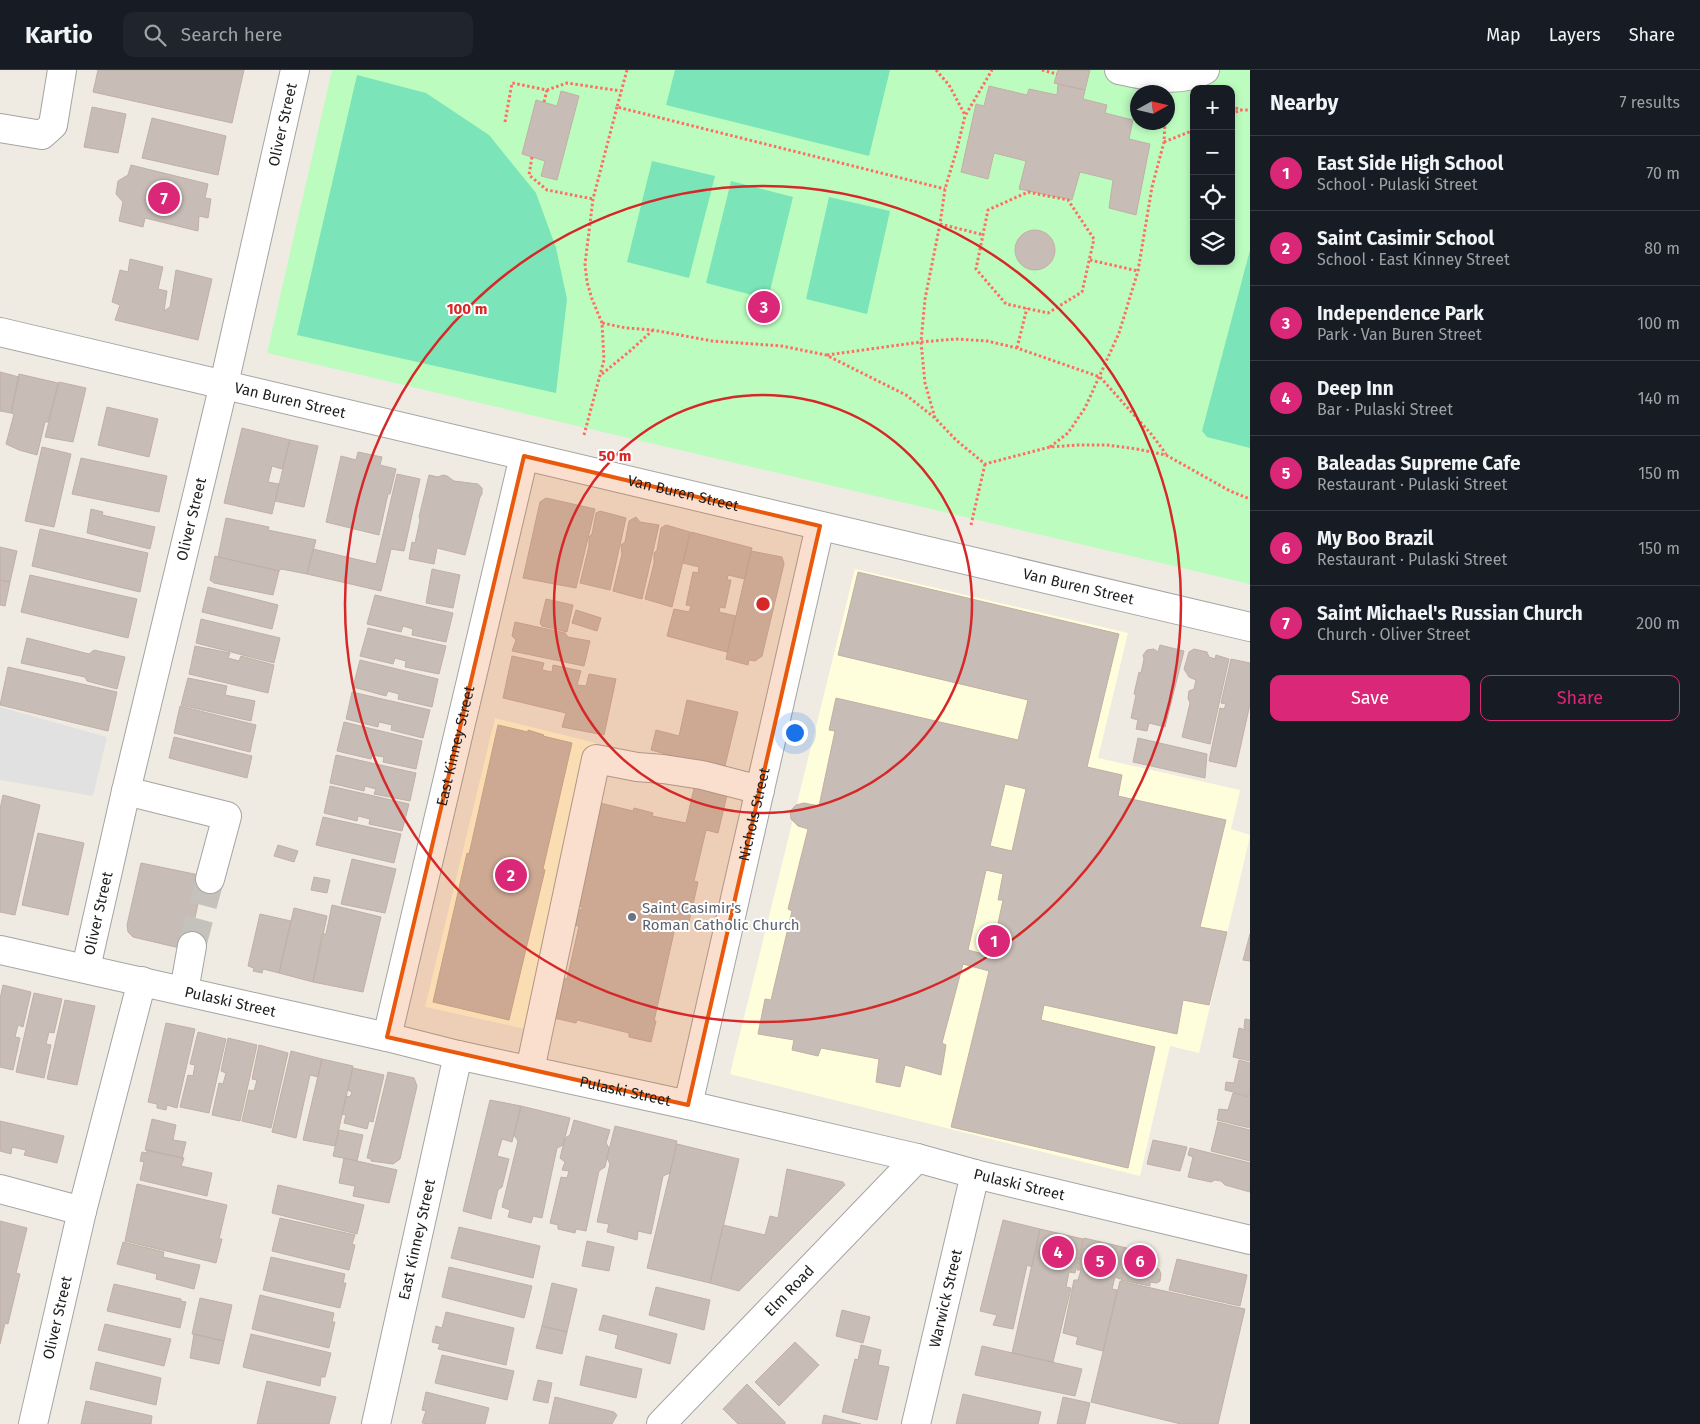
<!DOCTYPE html>
<html lang="en">
<head>
<meta charset="utf-8">
<style>
	:root { --surface:#171b24; --page:#20242c; --text:#f1f3f6; --muted:#9ea1a6; --line:#363941; --accent:#db2777 }
	body { margin:0; font-family:"Fira Sans",sans-serif; background:var(--page); color:var(--text) }
	.controls { position:absolute; right:15px; top:15px; display:grid; overflow:hidden; border-radius:10px; box-shadow:0 2px 8px #0003 }
	.controls button { width:45px; height:45px; display:grid; place-items:center; padding:0; border:0; border-bottom:1px solid var(--line); background:var(--surface); color:var(--text); font:25px sans-serif }
	.compass { position:absolute; left:1130px; top:15px; width:45px; height:45px; border-radius:50%; background:var(--surface); box-shadow:0 2px 8px #0003; rotate:82deg }
	.you { position:absolute; left:794px; top:662px; width:18px; height:18px; margin:-12px; border:4px solid #fff; border-radius:50%; background:#1a73e8; box-shadow:0 0 0 8px #1a73e833 }
	.badge { display:grid; place-items:center; width:32px; height:32px; border-radius:50%; background:var(--accent); color:#fff; font-size:16px; font-weight:700 }
	.pin { position:absolute; translate:-50% -50%; border:2px solid #fff; box-shadow:0 1px 5px #0006 }
	.list { margin:0; padding:0; list-style:none }
	h2 { display:flex; justify-content:space-between; align-items:center; height:65px; margin:0; padding:0 20px; font-size:21px }
	h2 small { font-size:16px; font-weight:400; color:var(--muted) }
	.list li { display:grid; grid-template-columns:32px 1fr auto; gap:15px; align-items:center; box-sizing:border-box; height:75px; padding:0 20px; border-top:1px solid var(--line) }
	.list b { display:block; font-size:19px; white-space:nowrap }
	.list p { margin:0; font-size:16px; white-space:nowrap; color:var(--muted) }
	.list em { font-size:16px; font-style:normal; color:var(--muted) }
	.actions { display:flex; gap:10px; padding:15px 20px }
	.actions a { flex:1; padding:11px 0; border:1px solid var(--accent); border-radius:10px; text-align:center; font-size:18px; color:var(--accent) }
	.actions .main { background:var(--accent); color:#fff }
	.icon { flex:none; width:28px; height:28px; fill:none; stroke:currentColor; stroke-width:2; stroke-linecap:round; stroke-linejoin:round }
	.map { position:relative; flex:none; width:1250px; height:1354px; overflow:hidden }
	header { display:flex; align-items:center; gap:30px; box-sizing:border-box; height:70px; padding:0 25px; background:var(--surface); border-bottom:1px solid var(--line) }
	header strong { font-size:24px }
	nav { display:flex; gap:28px; margin-inline-start:auto; font-size:18px }
	.search { width:350px; height:45px; background:var(--page); display:flex; align-items:center; gap:12px; box-sizing:border-box; padding:0 18px; border-radius:10px; color:var(--muted); font-size:19px }
	main { display:flex }
	aside { flex:1; background:var(--surface) }
	.map>svg:first-child { display:block }
	.education { fill:#fffedc }
	.park { fill:#bcfdbf; fill-rule:evenodd }
	.pitch { fill:#7be4b8 }
	.parking { fill:#e1e1e1 }
	.building { fill:#c7bcb6; stroke:#c2b0a4; fill-rule:evenodd }
	.lines { fill:none; stroke-linecap:round; stroke-linejoin:round }
	.minor-tunnel { stroke:#c5c2bb; stroke-width:28; stroke-dasharray:28 14; stroke-linecap:butt }
	.minor-casing { stroke:#a4a4a4; stroke-width:30 }
	.path { stroke:#ff6e64; stroke-width:3; stroke-dasharray:2.5 2.5; stroke-linecap:butt }
	.minor { stroke:#fff; stroke-width:28 }
	.marked { fill:#e8590c; fill-opacity:0.2; stroke:#e8590c; stroke-width:4; stroke-linejoin:round }
	.ring { fill:none; stroke:#d62828; stroke-width:2.5 }
	.worship-dot { fill:#6b7280; stroke:#fff; stroke-width:2 }
	.labels { text-anchor:middle; stroke-width:4; stroke-linejoin:round; paint-order:stroke }
	.street-label { font-size:15px; fill:#1d1d1d; stroke:#fff }
	.worship-label { font-size:15px; fill:#5b616d; stroke:#fff; text-anchor:start }
	.centre { fill:#d62828; stroke:#fff; stroke-width:2.5 }
	.ring-label { font-size:15px; text-anchor:middle; font-weight:bold; fill:#d62828; stroke:#fff; stroke-width:4; stroke-linejoin:round; paint-order:stroke }
</style>
</head>
<body>
<header>
<strong>Kartio</strong>
<div class="search"><svg class="icon" aria-label="search" viewBox="0 0 24 24"><circle cx="10" cy="10" r="6"/><path d="M15 15l6 6"/></svg>Search here</div>
<nav><a>Map</a><a>Layers</a><a>Share</a></nav>
</header>
<main>
<div class="map">
<svg width="1250" height="1354" viewBox="0 0 1250 1354">
	<rect width="100%" height="100%" fill="#efebe3"/>
	<!-- education -->
	<path class="education" d="M855,499L1128,563L1098,688L1240,720L1231,759L1250,765V766L1199,983L1170,976L1140,1106L730,1004Z
		M495,648L596,673L530,960L425,937Z"/>
	<!-- park -->
	<path class="park" d="M332,0H1250V514L267,283ZM1194,19H1231V191H1194ZM1138,22H1168V52H1138Z"/>
	<!-- pitch -->
	<path class="pitch" d="M675,0H890L869,86L666,35Z
		M357,5L426,23L489,65L536,123L556,178L567,229L556,323L297,265Z
		M652,91L715,106L689,208L627,192Z
		M731,111L793,127L768,229L706,213Z
		M829,127L890,141L867,244L806,229Z
		M1250,180V378L1207,367L1202,361Z"/>
	<!-- parking -->
	<path class="parking" d="M0,637L107,667L93,726L0,710Z"/>
	<!-- building -->
	<path class="building" d="M98,0H244L232,53L93,22Z
		M1058,0H1090L1085,20L1054,13Z
		M1058,14L1085,20L1083,29L1107,35L1105,43L1133,50L1129,69L1150,74L1136,145L1109,138L1113,110L1080,102L1072,130L1019,119L1026,91L994,83L988,109L961,102L976,34L984,36L989,16L1027,25L1029,19L1057,25Z
		M561,21L579,26L557,110L541,106L545,91L522,84L536,30L557,36Z
		M92,37L126,44L118,83L84,77Z
		M152,48L226,66L218,105L142,88Z
		M131,95L208,114L205,128L211,129L208,148L199,146L198,161L145,148L143,157L119,151L123,132L116,124L118,111L128,105Z
		M1015 180a20 20 0 1 1 40 0a20 20 0 1 1-40 0Z
		M130,189L163,197L158,219L167,221L164,241L170,237L176,200L212,209L198,270L115,250L120,235L112,232L120,200L128,202Z
		M0,302L19,307L11,343L0,341Z
		M19,304L58,313L48,352H45L37,385L19,380L6,374L14,344L11,343Z
		M59,312L86,318L73,372L45,367Z
		M107,337L158,349L149,387L98,375Z
		M242,358L290,370L282,399L272,396L268,412L279,414L272,444L224,433Z
		M290,370L318,376L304,437L275,431Z
		M42,377L71,384L54,457L25,451Z
		M358,382L382,387L380,395L396,399L390,424H388L379,465L326,452L341,386L356,390Z
		M81,388L167,406L159,442L72,424Z
		M397,404L420,409L404,481L391,479L381,521L307,504L313,479L376,494Z
		M429,405L438,407L443,405L447,406L454,411L478,414L482,418V424L480,427L465,485L437,478L434,494L409,489L412,472L415,473L420,450L419,447Z
		M546,428L595,439L576,518L523,508L540,432Z
		M91,439L103,442L102,445L155,457L150,479L87,463Z
		M600,441L626,448L610,520L580,513L589,476V467L592,464L596,443Z
		M636,447L640,452L659,455L642,529L613,521L622,484L621,475L625,472L629,451Z
		M226,448L269,457L268,460L316,470L307,504L281,499L279,501L218,487Z
		M666,455L690,462L672,537L645,529L654,493V483L657,480L661,458Z
		M40,459L148,483L140,522L32,496Z
		M691,462L752,478L745,509L728,505L727,510H731L725,538L720,537L719,542L736,546L727,582L667,566L674,539L689,542L691,536L686,535L693,502L698,503L699,497L683,493Z
		M0,477L17,481L10,512L0,510Z
		M751,481L782,487L784,494L762,586L755,591L749,590L748,595L726,589Z
		M215,486L279,501L273,525L214,513L210,510Z
		M432,499L460,505L453,538L426,533Z
		M858,502L1119,564L1087,697L1122,705L1118,726L1226,750L1200,857L1227,862L1209,935L1183,930L1177,964L1044,935L1041,950L1155,977L1128,1098L951,1057L989,901L963,894L942,973L946,975L941,1005L905,995L900,1017L876,1012L879,989L821,978L818,986L792,980L794,970L758,964L765,929L771,930L792,841L788,839L808,759L798,756L791,749L790,741L796,735L804,733L819,736L835,661L829,660L836,628L1018,670L1028,630L838,585ZM1005,714L1026,719L1012,781L990,776ZM986,800L1003,804L998,830H1003L991,886L968,880Z
		M30,505L137,529L128,568L21,542Z
		M0,510L10,512L5,536L0,535Z
		M208,517L278,535L272,559L202,542Z
		M375,525L453,543L446,572L412,565L413,559L403,556L401,562L367,554Z
		M546,529L573,535L567,562L542,556L540,553Z
		M576,540L601,548L597,561L572,553Z
		M201,549L280,568L274,593L196,573Z
		M515,552L565,563L568,567L590,571L584,596L512,581L516,570L512,566Z
		M368,558L446,576L439,604L405,597L406,591L395,588L393,594L360,586Z
		M27,568L89,584L94,580L125,587L117,619L87,611L85,607L21,593Z
		M1160,575L1184,581L1165,657L1149,653L1147,661L1136,659L1138,650L1131,648L1136,625L1134,624L1139,602L1141,603L1144,589L1143,585L1147,580L1154,579L1158,582Z
		M195,576L230,583L228,588L239,591L241,586L274,595L268,623L189,604Z
		M1194,579L1207,582L1209,587L1215,589L1216,585L1229,589L1210,674L1182,667L1190,633L1188,628L1189,621L1194,619L1196,610L1189,607L1184,599L1189,582Z
		M512,586L544,593L542,600L552,602L553,595L581,601L577,615L586,616L589,604L616,609L604,665L562,657L566,643L503,628Z
		M1231,589L1250,593V634L1236,697L1209,691L1220,638L1224,639L1226,634L1221,633Z
		M360,590L438,609L432,637L398,629L399,624L388,621L386,626L353,617Z
		M8,597L117,622L108,661L0,635Z
		M188,608L227,616L225,625L255,631L251,651L181,635Z
		M352,622L430,640L423,668L391,660L392,655L379,652L378,657L346,649Z
		M687,630L738,642L724,700L651,680L656,660L679,666Z
		M180,636L256,655L250,682L174,663Z
		M344,652L422,671L416,699L383,692L384,687L372,685L371,689L337,681Z
		M498,655L528,662V660L544,665L543,666L572,673L543,799L545,800L509,950L433,932L467,783L469,784Z
		M174,667L252,686L247,708L169,688Z
		M1138,668L1207,684L1205,708L1133,692Z
		M336,685L416,703L410,731L374,724L376,719L365,716L364,721L330,713Z
		M695,714L728,721L718,763L706,760L694,811L698,812L687,861L675,858L654,951H656L651,972L629,967V963L577,950L576,953L554,948L560,907L567,909L579,856L573,855L576,839L582,840V837L571,834L600,733L633,741L634,738L653,743L652,746L686,753Z
		M330,716L409,734L402,761L369,754L370,749L358,746L357,751L324,743Z
		M3,725L40,735L15,845L0,842V739Z
		M323,747L401,764L394,793L316,775Z
		M38,763L84,773L68,845L22,835Z
		M278,775L298,781L294,792L274,786Z
		M352,789L396,799L385,843L341,834Z
		M141,793L204,806L188,880L133,867L128,862L127,855Z
		M314,807L330,810L327,823L311,820Z
		M332,835L381,847L363,922L313,912L322,864H326Z
		M294,838L327,846L313,912L279,903Z
		M260,844L291,851L279,903L263,899L262,903L253,901L254,898L248,896Z
		M1250,864V891L1243,890Z
		M3,915L31,922L23,957L18,955L15,967L20,968L13,1000L0,997V929Z
		M34,923L62,929L54,963L49,962L46,974L51,975L44,1008L16,1002Z
		M65,930L95,936L77,1015L47,1009Z
		M1245,949L1250,950V960L1244,958Z
		M166,953L195,959L177,1038L167,1035L166,1040L157,1038V1034L148,1032Z
		M1239,958L1250,961V991L1233,987Z
		M198,962L226,969L209,1043L180,1037L188,1005L193,1006L195,995L190,994Z
		M228,968L257,975L240,1051L212,1045L219,1013L223,1014L226,1003L221,1001Z
		M259,975L288,983L271,1058L242,1051L249,1020L254,1021L257,1010L252,1009Z
		M291,981L322,989L318,1007L310,1005L296,1068L272,1062Z
		M322,989L353,996L335,1076L303,1070Z
		M1239,990L1250,993V1026L1225,1020L1226,1012L1234,1013Z
		M353,998L384,1005L373,1052L369,1051L367,1059L344,1053L346,1045L342,1044L346,1026L350,1027L352,1022L348,1020Z
		M388,1002L414,1008L417,1016L400,1089L393,1094L371,1091V1089L367,1088Z
		M1233,1023L1250,1027V1058L1217,1050L1219,1039L1228,1040Z
		M490,1030L521,1036L512,1072L502,1069L497,1086L509,1089L502,1117L498,1120L491,1149L463,1141Z
		M521,1036L570,1048L563,1075L557,1078L542,1148L533,1146L531,1153L508,1147L510,1140L502,1137L518,1071L514,1065Z
		M152,1049L176,1055L173,1070L186,1072L182,1088L145,1080Z
		M574,1050L610,1060L606,1073L609,1078L605,1097L599,1101L586,1161L576,1159L575,1163L558,1159V1155L550,1153L561,1107L567,1108L569,1101L562,1100L565,1092L560,1088L565,1068L570,1065Z
		M0,1051L64,1066L57,1093L24,1085L26,1080L12,1077L11,1084L0,1081Z
		M1218,1052L1250,1060V1091L1211,1081Z
		M615,1056L677,1071L670,1103L663,1106L651,1164L638,1161L637,1170L607,1162L609,1154L597,1152L610,1094L607,1088Z
		M339,1060L363,1065L357,1091L333,1086Z
		M1153,1070L1187,1077L1180,1101L1147,1094Z
		M677,1074L739,1089L710,1213L647,1198Z
		M1190,1078L1250,1093V1122L1225,1115L1221,1111L1215,1110L1211,1112L1188,1107L1193,1087L1188,1085Z
		M147,1080L184,1088L181,1096L212,1103L207,1126L140,1110L144,1092L140,1091L142,1082L147,1083Z
		M344,1088L397,1100L389,1133L353,1126L355,1116L339,1113Z
		M787,1099L843,1112L845,1115L739,1221L710,1213L723,1155L765,1165L770,1146L778,1148Z
		M137,1114L227,1135L219,1169H222L216,1193L125,1171Z
		M278,1115L364,1135L357,1164L272,1143Z
		M280,1148L355,1165L352,1174L355,1175L349,1200L272,1181Z
		M1003,1150L1040,1159L1032,1197L1027,1195L1013,1259L993,1255L997,1245L980,1241Z
		M0,1151L27,1158L16,1203L20,1204L8,1254L5,1253L0,1274Z
		M459,1157L540,1176L533,1208L451,1188Z
		M1040,1159L1083,1169L1075,1203L1069,1202L1066,1217L1071,1218L1053,1292L1012,1283Z
		M1084,1168L1127,1178L1120,1209L1115,1207L1112,1219L1117,1220L1103,1281L1076,1274L1078,1267L1063,1263L1074,1210H1078L1081,1200H1077Z
		M587,1171L614,1177L609,1201L582,1196Z
		M123,1172L164,1182L163,1187L200,1195L194,1219L156,1209L157,1204L117,1194Z
		M1128,1178L1156,1185L1153,1198L1159,1199L1161,1204L1160,1211L1157,1213L1150,1212V1216L1121,1210Z
		M271,1187L345,1204L343,1213H346L340,1238L263,1220Z
		M1177,1189L1247,1205L1240,1236L1169,1220Z
		M449,1197L532,1216L524,1248L442,1227Z
		M1120,1211L1245,1239L1218,1354H1181L1091,1332Z
		M552,1213L577,1219L567,1262L542,1256Z
		M114,1214L181,1229V1231L186,1232L180,1258L107,1241Z
		M656,1217L710,1230L704,1260L649,1245Z
		M260,1225L334,1243L332,1252H335L329,1278L252,1259Z
		M200,1228L232,1235L224,1271L192,1264Z
		M842,1240L870,1247L863,1273L836,1266Z
		M446,1242L514,1258L506,1295L438,1279L440,1274L432,1272L436,1256L442,1258Z
		M603,1245L677,1264L670,1294L615,1278L618,1265L599,1260Z
		M105,1254L171,1269L164,1296L98,1280Z
		M542,1256L567,1262L562,1284L536,1278Z
		M194,1264L224,1271L219,1294L190,1288Z
		M251,1264L331,1283L325,1307H321L320,1316L243,1297Z
		M795,1272L819,1295L779,1336L755,1312Z
		M861,1275L881,1280L878,1295L889,1297L877,1350L842,1342L855,1289L858,1290Z
		M982,1276L1082,1299L1075,1326L975,1305Z
		M442,1285L514,1301L507,1330L435,1313Z
		M586,1286L642,1299L636,1328L580,1315Z
		M96,1292L161,1308L156,1335L90,1319Z
		M538,1310L552,1313L548,1333L533,1330Z
		M267,1311L336,1327L329,1354H257Z
		M747,1314L785,1352V1354H738L723,1339Z
		M426,1322L489,1338L485,1354H429L422,1353L426,1341L422,1340Z
		M963,1324L1041,1342L1038,1354H956Z
		M555,1327L614,1342L617,1345L612,1354H549Z
		M1063,1327L1090,1333L1085,1354H1057Z
		M86,1331L152,1346L151,1354H81Z
		M824,1345L861,1354H822Z"/>
	<g class="lines">
		<!-- minor-tunnel -->
		<path class="minor-tunnel" d="M192,876L210,809"/>
		<!-- minor casing -->
		<g class="minor-casing">
			<g id="minor">
				<path d="M1119,0C1146,6 1180,14 1205,0"/>
				<path d="M0,58L42,65L53,55L62,0"/>
				<path id="s1" d="M0,262L1250,557"/>
				<path d="M126,721L227,746L210,809"/>
				<path id="s2" d="M0,880L387,967L458,985L688,1035L917,1088L975,1104L1250,1170"/>
				<path id="s3" d="M86,898L126,721L224,314L295,0"/>
				<path d="M184,921L192,876"/>
				<path id="s4" d="M387,967L524,386"/>
				<path d="M530,1000L596,689L637,697L663,699L702,705L760,720"/>
				<path id="s5" d="M688,1035L820,456"/>
				<path d="M0,1119L82,1141"/>
				<path id="s6" d="M33,1354L82,1141L142,911"/>
				<path id="s7" d="M376,1354L458,985"/>
				<path id="s8" d="M661,1354L917,1088"/>
				<path id="s9" d="M916,1354L975,1104"/>
			</g>
		</g>
		<!-- path -->
		<path class="path" d="M627,0L617,37L945,119
			M936,0L949,15L965,45
			M1042,0L1057,4
			M544,32L547,20
			M1231,36L1241,40H1250
			M1231,44L1241,40
			M505,52L512,13L547,20L567,13L621,21
			M1164,72L1194,60
			M532,87L529,105L547,120L593,129
			M1028,122L1068,130L1094,169L1082,222L1048,243L1006,234L976,199L988,140Z
			M940,154L984,165
			M1090,190L1138,201
			M602,253L592,229L587,212L585,194L593,129L617,37
			M1017,278L1027,238
			M827,285L921,272L956,269L987,271L1017,278L1100,307L1152,365L1166,384
			M602,304L630,281L653,260
			M935,348L925,313L921,272L925,229L940,154L945,119L957,79L965,46L992,0
			M584,365L604,290L602,253L626,258L653,260L712,271L782,276L826,285L906,325L935,348L956,370L985,394L1050,377L1078,375H1107L1137,379L1166,385L1230,421L1250,429
			M1050,377L1068,363L1085,338L1119,263L1138,201L1152,117L1164,72L1165,52
			M971,455L985,394"/>
		<!-- minor -->
		<use href="#minor" class="minor"/>
	</g>
	<!-- marked area -->
	<path class="marked" d="M524,386L820,456L688,1035L387,967Z"/>
	<!-- distance rings -->
	<g class="ring">
		<circle cx="763" cy="534" r="209"/>
		<circle cx="763" cy="534" r="418"/>
	</g>
	<!-- markers -->
	<circle class="worship-dot" cx="632" cy="847" r="5"/>
	<g class="labels">
		<!-- street labels -->
		<g class="street-label">
			<text dy="5" stroke="none"><textPath href="#s3" startOffset="866">Oliver Street</textPath></text>
			<text dy="5" stroke="none"><textPath href="#s1" startOffset="298">Van Buren Street</textPath></text>
			<text dy="5" stroke="none"><textPath href="#s1" startOffset="702">Van Buren Street</textPath></text>
			<text dy="5" stroke="none"><textPath href="#s3" startOffset="461">Oliver Street</textPath></text>
			<text dy="5" stroke="none"><textPath href="#s1" startOffset="1108">Van Buren Street</textPath></text>
			<text dy="5" stroke="none"><textPath href="#s4" startOffset="299">East Kinney Street</textPath></text>
			<text dy="5" stroke="none"><textPath href="#s5" startOffset="298">Nichols Street</textPath></text>
			<text dy="5" stroke="none"><textPath href="#s3" startOffset="56">Oliver Street</textPath></text>
			<text dy="5" stroke="none"><textPath href="#s2" startOffset="236">Pulaski Street</textPath></text>
			<text dy="5" stroke="none"><textPath href="#s2" startOffset="641">Pulaski Street</textPath></text>
			<text dy="5" stroke="none"><textPath href="#s2" startOffset="1046">Pulaski Street</textPath></text>
			<text dy="5" stroke="none"><textPath href="#s7" startOffset="189">East Kinney Street</textPath></text>
			<text dy="5" stroke="none"><textPath href="#s8" startOffset="185">Elm Road</textPath></text>
			<text dy="5" stroke="none"><textPath href="#s9" startOffset="129">Warwick Street</textPath></text>
			<text dy="5" stroke="none"><textPath href="#s6" startOffset="109">Oliver Street</textPath></text>
		</g>
		<!-- worship labels -->
		<g class="worship-label">
			<text x="642" y="843">Saint Casimir's<tspan x="642" dy="17">Roman Catholic Church</tspan></text>
		</g>
	</g>
	<circle cx="763" cy="534" r="8" class="centre"/>
	<g class="ring-label">
		<text x="467" y="244">100 m</text>
		<text x="615" y="391">50 m</text>
	</g>
</svg>
<div class="controls">
<button>+</button>
<button>−</button>
<button><svg class="icon" aria-label="locate" viewBox="0 0 24 24"><circle cx="12" cy="12" r="6"/><path d="M12 2v4M12 18v4M2 12h4M18 12h4"/></svg></button>
<button><svg class="icon" aria-label="layers" viewBox="0 0 24 24"><path d="M12 4l9 5-9 5-9-5zM3 14l9 5 9-5"/></svg></button>
</div>
<svg class="compass" viewBox="-18 -18 36 36"><path d="M0-13l5 13h-10z" fill="#e53935"/><path d="M0 13l5-13h-10z" fill="#9ea1a6"/></svg>
<div class="you"></div>
<div class="pin badge" style="left:994px;top:871px">1</div>
<div class="pin badge" style="left:511px;top:805px">2</div>
<div class="pin badge" style="left:764px;top:237px">3</div>
<div class="pin badge" style="left:1058px;top:1182px">4</div>
<div class="pin badge" style="left:1100px;top:1191px">5</div>
<div class="pin badge" style="left:1140px;top:1191px">6</div>
<div class="pin badge" style="left:164px;top:128px">7</div>
</div>
<aside>
<h2>Nearby<small>7 results</small></h2>
<ul class="list">
<li><span class="badge">1</span><div><b>East Side High School</b><p>School · Pulaski Street</p></div><em>70 m</em></li>
<li><span class="badge">2</span><div><b>Saint Casimir School</b><p>School · East Kinney Street</p></div><em>80 m</em></li>
<li><span class="badge">3</span><div><b>Independence Park</b><p>Park · Van Buren Street</p></div><em>100 m</em></li>
<li><span class="badge">4</span><div><b>Deep Inn</b><p>Bar · Pulaski Street</p></div><em>140 m</em></li>
<li><span class="badge">5</span><div><b>Baleadas Supreme Cafe</b><p>Restaurant · Pulaski Street</p></div><em>150 m</em></li>
<li><span class="badge">6</span><div><b>My Boo Brazil</b><p>Restaurant · Pulaski Street</p></div><em>150 m</em></li>
<li><span class="badge">7</span><div><b>Saint Michael's Russian Church</b><p>Church · Oliver Street</p></div><em>200 m</em></li>
</ul>
<div class="actions"><a class="main">Save</a><a>Share</a></div>
</aside>
</main>
</body>
</html>
